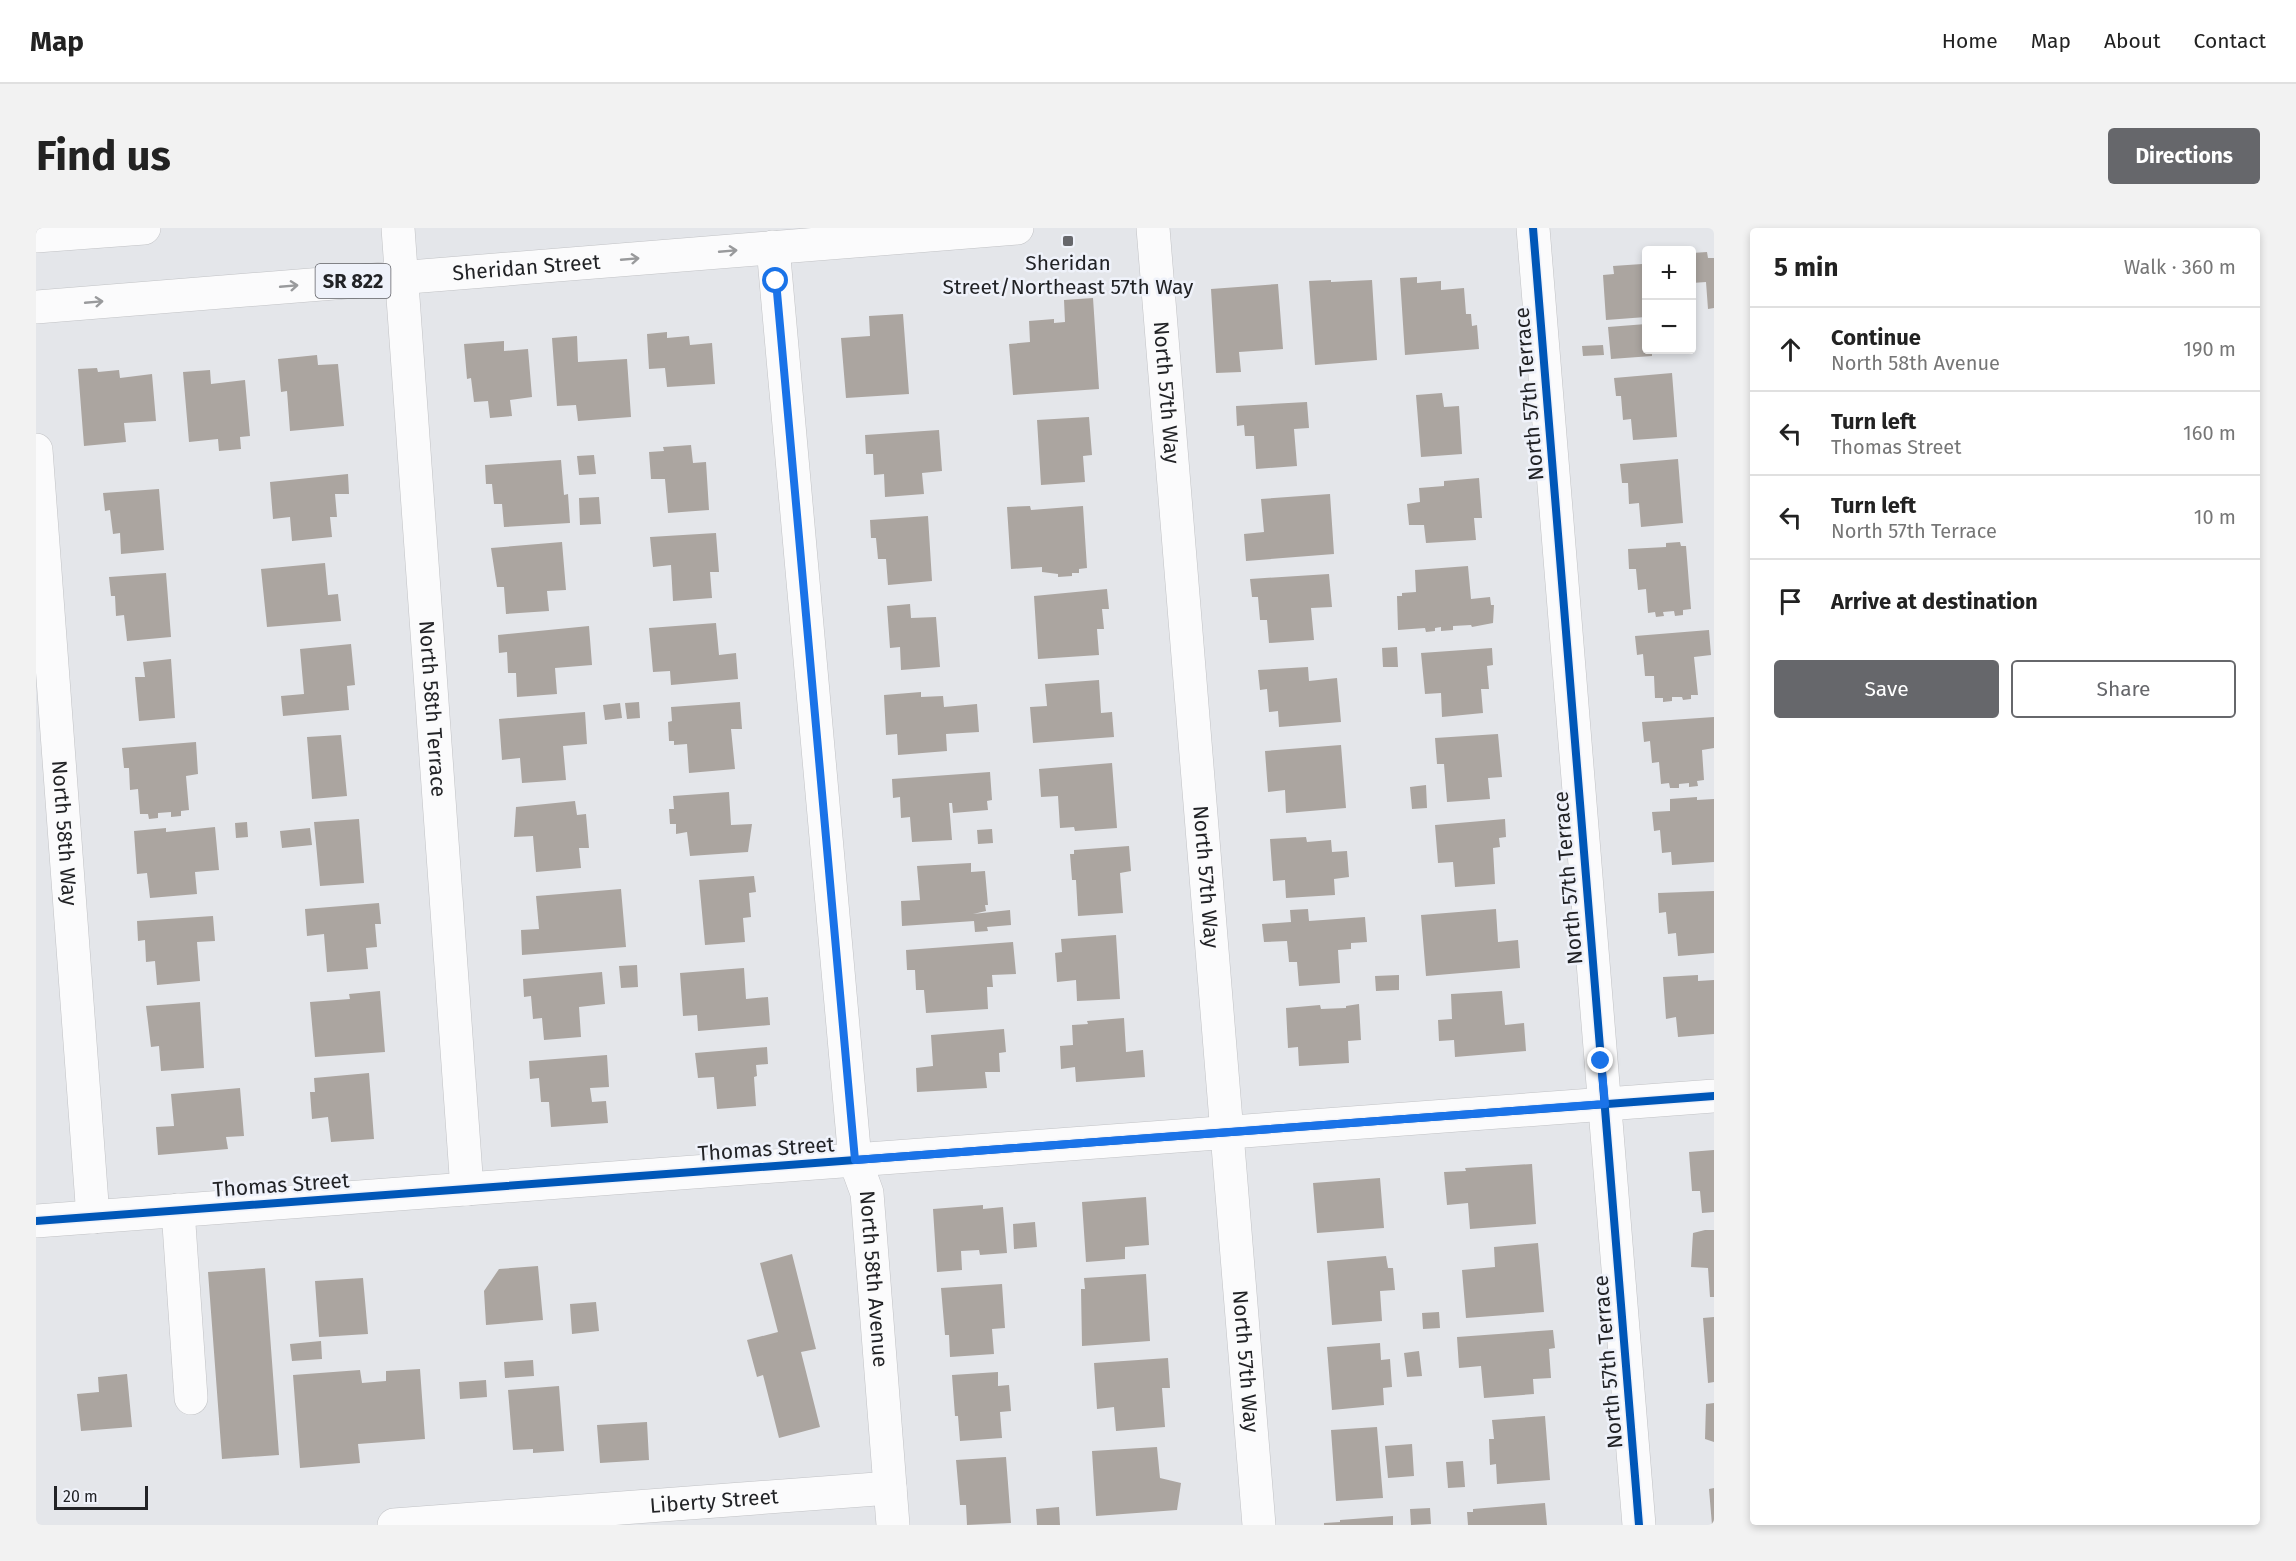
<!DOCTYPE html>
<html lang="en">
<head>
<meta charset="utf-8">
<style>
	:root { --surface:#fff; --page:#f2f2f2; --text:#222; --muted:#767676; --line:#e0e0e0; --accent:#66676b }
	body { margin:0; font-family:"Fira Sans",sans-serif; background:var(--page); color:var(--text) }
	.controls { position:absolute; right:18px; top:18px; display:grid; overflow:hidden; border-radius:6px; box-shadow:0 3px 9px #0003 }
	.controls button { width:54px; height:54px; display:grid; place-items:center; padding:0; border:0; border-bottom:2px solid var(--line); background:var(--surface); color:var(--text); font:30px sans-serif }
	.scale { position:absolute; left:18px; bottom:15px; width:94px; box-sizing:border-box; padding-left:6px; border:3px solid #222326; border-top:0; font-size:16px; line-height:21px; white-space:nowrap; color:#222326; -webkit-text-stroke:4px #eff2fa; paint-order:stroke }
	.stop { position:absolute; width:18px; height:18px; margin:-14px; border:4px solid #1a73e8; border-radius:50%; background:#fff }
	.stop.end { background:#1a73e8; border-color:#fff; box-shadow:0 2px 6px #0008 }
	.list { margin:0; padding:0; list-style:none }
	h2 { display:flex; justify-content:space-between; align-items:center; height:78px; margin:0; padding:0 24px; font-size:26px }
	h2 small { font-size:20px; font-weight:400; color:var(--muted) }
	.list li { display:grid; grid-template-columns:39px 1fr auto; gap:18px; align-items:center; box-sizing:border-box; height:84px; padding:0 24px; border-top:2px solid var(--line) }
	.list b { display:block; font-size:22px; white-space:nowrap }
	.list p { margin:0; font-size:20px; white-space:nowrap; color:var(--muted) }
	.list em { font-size:20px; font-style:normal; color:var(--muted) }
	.actions { display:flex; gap:12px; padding:18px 24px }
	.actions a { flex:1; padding:14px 0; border:2px solid var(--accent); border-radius:6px; text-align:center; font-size:21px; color:var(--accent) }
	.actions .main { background:var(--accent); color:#fff }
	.icon { flex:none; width:33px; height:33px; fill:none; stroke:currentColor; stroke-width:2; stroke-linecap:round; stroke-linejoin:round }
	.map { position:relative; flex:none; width:1678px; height:1297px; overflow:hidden; border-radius:6px }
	header { display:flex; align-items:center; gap:36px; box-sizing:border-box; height:84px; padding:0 30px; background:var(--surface); border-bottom:2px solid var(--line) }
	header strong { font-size:28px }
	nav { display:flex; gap:33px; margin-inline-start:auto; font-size:21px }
	.intro { display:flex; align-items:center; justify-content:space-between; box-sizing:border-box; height:144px; padding:0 36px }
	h1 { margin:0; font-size:42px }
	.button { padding:15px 27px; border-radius:6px; background:var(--accent); color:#fff; font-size:21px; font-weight:700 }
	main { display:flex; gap:36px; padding:0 36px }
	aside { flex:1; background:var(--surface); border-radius:6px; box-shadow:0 3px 9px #0003 }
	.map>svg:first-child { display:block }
	.building { fill:#aba5a0 }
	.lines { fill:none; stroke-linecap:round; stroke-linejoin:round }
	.minor-casing { stroke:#c1c2c5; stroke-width:34 }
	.major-casing { stroke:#c1c2c5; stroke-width:34 }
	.minor { stroke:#fbfbfc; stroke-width:33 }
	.major { stroke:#fbfbfc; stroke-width:33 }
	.cycleway-casing { stroke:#eff2fa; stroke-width:11 }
	.cycleway { stroke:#0057b8; stroke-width:8 }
	.oneway { stroke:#999a9c }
	.route { stroke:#1a73e8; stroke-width:8 }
	.poi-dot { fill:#66676b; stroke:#eff2fa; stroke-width:2 }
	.labels { text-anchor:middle; stroke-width:5; stroke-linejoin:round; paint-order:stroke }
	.shield { fill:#eff2fa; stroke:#606166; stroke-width:1.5 }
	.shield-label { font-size:20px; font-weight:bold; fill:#222326 }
	.poi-label { font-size:21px; fill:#222326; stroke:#eff2fa }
	.street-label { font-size:21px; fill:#222326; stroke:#eff2fa }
</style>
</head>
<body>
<header>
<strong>Map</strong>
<nav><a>Home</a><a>Map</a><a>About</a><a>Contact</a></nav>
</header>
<div class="intro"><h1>Find us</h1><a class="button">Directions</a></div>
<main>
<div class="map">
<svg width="1678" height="1297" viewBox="0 0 1678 1297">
	<rect width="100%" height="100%" fill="#e4e6ea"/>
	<!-- building -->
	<path class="building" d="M1671,24L1672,30H1678V80L1672,81L1670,54L1656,55V25Z
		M1606,36V44L1610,43V89L1570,92L1567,47L1578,46L1577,38Z
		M1381,49V55L1405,53V62L1428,60L1430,86H1435L1436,98L1441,97L1443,121L1369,127L1364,50Z
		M1295,52V54L1336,52L1341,132L1279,137L1273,53Z
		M1242,56L1247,121L1203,124L1205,144L1180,145L1175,61Z
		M1057,70L1063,161L977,167L973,116L994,114L993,93L1018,91V95L1029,94L1028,72Z
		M867,86L873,166L810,170L805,110L834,108L833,88Z
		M1610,96V122H1616V128L1575,131L1572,99Z
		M631,104V110L653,108L654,117L676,115L679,156L631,159L629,140L613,141L611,106Z
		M541,108L542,134L591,131L595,189L542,193L540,177L521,178L516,110Z
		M468,113V123L492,121L496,169L474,172L476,188L454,190L452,173L438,174L435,150L431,151L428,116Z
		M1567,117L1568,127L1547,128L1546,118Z
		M281,127L282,137L302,136L308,198L254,203L251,163L245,164L242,131Z
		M61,140L62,144L83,142L84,150L116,146L120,193L88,195L90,214L48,218L42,141Z
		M174,142L175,156L209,152L214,208L204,209L205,221L183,223L182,211L153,214L147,144Z
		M1636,145L1641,209L1597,212L1595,191L1587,192L1585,168H1580L1578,150Z
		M1406,165L1408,179L1423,178L1426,226L1385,229L1380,167Z
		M1271,174L1273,200L1258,201L1261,238L1220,241L1218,208H1209L1208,197L1201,198L1200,178Z
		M1053,189L1056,227L1047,228L1049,254L1005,257L1001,192Z
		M903,202L906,243L886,245L888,266L849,269L848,246L838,247L837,226H830L829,207Z
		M655,217L657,235L670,234L673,282L632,285L629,251H615L613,224L628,223L627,219Z
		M558,227L560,246L543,247L541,228Z
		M1642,231L1647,295L1605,299L1603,275L1593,276L1592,255H1586L1584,236Z
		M525,232L528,267L532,266L534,295L468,299L466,276H458L456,256H450L449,237Z
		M312,246L313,266H299L301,289H294L296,309L256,313L254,289L237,291L234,254Z
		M1443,250L1446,290H1438L1440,312L1390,315L1388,297H1373L1371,276L1384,274L1383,260L1408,258V253Z
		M123,261L128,322L85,326L84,305L77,306L74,282L69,283L67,265Z
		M1294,266L1298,326L1210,333L1208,306L1228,304L1225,271Z
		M563,269L565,296L544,297L543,270Z
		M994,278L995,282L1047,278L1051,340L1043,341V345H1036V348L1022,349V346L1006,344V339L975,341L971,279Z
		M892,288L896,353L852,357L850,331H842L840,310H835L834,292Z
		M680,305L683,344H674L676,370L637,373L635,337L617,339L614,309Z
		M526,314L530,362L511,363L513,383L470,386L468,359H461L455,320Z
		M1644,314L1645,318H1650L1655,381L1647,382V387L1639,388L1638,383L1627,384L1628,388L1620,389L1619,384L1612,385L1610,361L1602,362L1600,341H1593L1592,321L1630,319V315Z
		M289,335L292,367L302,366L305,393L231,399L225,341Z
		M1432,338L1435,371L1454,369L1455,377H1458L1457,395L1436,399L1435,397L1417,398V402L1405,403V399L1399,400V403L1390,404L1389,400L1362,402L1361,368H1366V365L1380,364L1379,342Z
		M130,345L135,409L91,413L88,387L80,388L79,368H75L73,349Z
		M1293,346L1296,379L1275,380L1278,412L1233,415L1231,392H1224L1222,369H1216L1214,351Z
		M1071,361L1073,381H1066L1068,401H1061L1063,427L1002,431L998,368Z
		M874,376L875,390L900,389L904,439L865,442L864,419L854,420L851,378Z
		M680,395L683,427L700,425L702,451L635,457L634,443L617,444L613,400Z
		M553,398L556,437L519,440L521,466L481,469L480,445H472L471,424L463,425L462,407Z
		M1673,402L1675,427L1658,429L1662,467H1655V471L1647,472L1646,469H1636V473L1627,474V470H1619L1618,448H1609L1607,426L1601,427L1599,408Z
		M315,416L319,457L311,458L313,482L247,488L245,468L268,466L264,421Z
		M1361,419L1362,439H1347L1346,420Z
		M1456,420L1457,437L1451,438L1453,461H1445L1447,485L1406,489L1405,465L1389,466L1385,425Z
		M135,431L139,490L103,493L99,449H109L107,434Z
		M1272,439L1273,453L1301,450L1305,494L1243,499L1242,483L1233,484L1231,461L1224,462L1222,442Z
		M1063,452L1065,485L1076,484L1078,509L997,515L994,479L1011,478L1009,456Z
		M885,464V469L907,468L908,479L941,476L943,504L910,506L911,523L862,527L861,506L850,507L848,467Z
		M603,474L604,490L591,491L589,475Z
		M704,474L706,501H695L699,541L653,545L651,516L638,517V513H633L632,494L636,493L635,479Z
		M584,475L586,490L569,492L567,477Z
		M549,484L551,516L527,518L530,552L486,555L484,530L466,532L463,491Z
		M1678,489V520L1666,522L1668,552L1661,553L1662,558L1653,559V555L1643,556V560H1634L1633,555L1625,556L1623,534L1616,535L1614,513L1608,514L1606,494Z
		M1462,506L1466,549L1452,550L1454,571L1411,574L1408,536H1401L1399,510Z
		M305,507L311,568L276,571L271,509Z
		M160,514L162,546L150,548L153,582L145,583V588L135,589V584L122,585V590L113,591L112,586H104L102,561L94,562L93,540H88L86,520Z
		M1305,517L1310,580L1250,585L1249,562L1232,564L1229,523Z
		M1076,535L1081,600L1039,603L1038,599L1024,600L1022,568L1005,569L1003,541Z
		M954,544L956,572L951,573L952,582L917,585L916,575H913L916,612L876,614L874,589L865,590L864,569L857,570L856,551Z
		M1390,557L1391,580L1376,581L1374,559Z
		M693,564L695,597L716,596L712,624L654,628L651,604L640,606V596H634L633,581H638L637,568Z
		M1661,569V572L1678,571V634L1636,637L1635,624L1626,625L1624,602L1618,603L1616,584L1634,583V571Z
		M539,573L541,587L550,586L553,620H543L545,640L500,644L497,608L478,609L480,579Z
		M323,591L328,655L284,658L278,594Z
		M1469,591L1470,609L1463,610L1464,619L1457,620L1459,656L1419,659L1417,634L1402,635L1399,597Z
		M211,594L212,609L200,610L199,595Z
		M179,599L183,642L159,644L161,666L114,670L111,645L101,646L98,603L130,600V604Z
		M274,600L276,617L246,620L244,603Z
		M956,601L957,615L942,616L941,602Z
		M1270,609L1271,614L1295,612L1296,624L1311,623L1313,649L1298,651L1299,667L1250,670L1249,652L1237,653L1234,611Z
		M1093,618L1095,643L1084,645L1087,685L1042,688L1040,652H1036L1034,626H1038V622Z
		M935,635V644L949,643L952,677H949L950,683L937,686L974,682L975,697L951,699L952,703L939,704L938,693L866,698L865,673L884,672L881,638Z
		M718,648L720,664L713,665L715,689L707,690L709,714L669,717L663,652Z
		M585,661L590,719L486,727L485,702L503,701L500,668Z
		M1678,663V725L1642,728L1640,705L1632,706L1630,684L1623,685L1622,665Z
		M343,675L345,696H339L341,719L330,720L332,741L291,744L288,706L271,708L269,681Z
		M1272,681L1273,693L1329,689L1331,714L1315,715V721L1302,722L1304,755L1263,758L1261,734H1253L1251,713L1228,714L1226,696L1255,694L1254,682Z
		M1460,681L1462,714L1482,712L1484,740L1390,748L1385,687Z
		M177,688L179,713L161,714L164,753L121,757L119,733L110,734L109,712L102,713L101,693Z
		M1080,707L1084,771L1041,773L1040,752L1021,754L1019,725L1026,724L1025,711Z
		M977,714L980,746L956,747L957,759H951L952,781L890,785L888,762H880L879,742H871L870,722Z
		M601,737L602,759L585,760L583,738Z
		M708,740L710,771L732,769L734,797L662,803L661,787L647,788L644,745Z
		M566,744L569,776L543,779L545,809L508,812L506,790L497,791L495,768L488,769L487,751Z
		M1363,747V762L1340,763L1339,748Z
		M1662,747V753L1678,752V806L1642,809L1640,789L1630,791L1627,749Z
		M344,763L349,824L279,829L274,774L314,771L313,766Z
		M1466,763L1469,797L1488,795L1490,823L1419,829L1418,812L1403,813L1402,792L1416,791L1415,766Z
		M164,774L168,840L125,843L123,818L115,819L110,778Z
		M1323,776L1325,812L1312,813L1313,835L1263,838L1262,819L1252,820L1250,780L1284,777L1285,781L1310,780V778Z
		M1088,790L1090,824L1107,822L1109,849L1040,854L1039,839L1025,841L1024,818L1037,817L1036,797L1052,796L1051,793Z
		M968,801L970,824L963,825L964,844H949L951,860L881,864L880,840L897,838L895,807Z
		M731,819L732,836L720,837L721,848L718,849L720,878L681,881L678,849L662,850L659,825Z
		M571,827L573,859L554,860L556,874L570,873L572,895L515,899L513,874H505L503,850L494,851L493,833Z
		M333,845L338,911L295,914L292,889L276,891L274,864H279L278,850Z
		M204,860L208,908L190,909L192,921L122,927L120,899L138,898L135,866Z
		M1678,922V984L1666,985L1664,963H1656L1653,924Z
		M1496,936L1500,996L1434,1001L1432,975L1411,977L1408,944L1430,943L1429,940Z
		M1344,950L1348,1000L1281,1005L1277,955Z
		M1110,969L1113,1017L1089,1019V1031L1050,1034L1046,974Z
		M947,977V981L967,979L971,1025L944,1027L943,1022L925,1023L926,1042L901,1044L897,981Z
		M999,994L1001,1019L978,1021L977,996Z
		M1669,1002H1678V1069H1674L1672,1040L1655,1039L1657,1005Z
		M1502,1015L1508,1084L1430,1090L1426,1042L1459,1039L1458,1019Z
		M756,1026L780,1121L765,1124L784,1199L743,1210L727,1147L721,1149L711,1112L742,1104L724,1035Z
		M1350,1028L1352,1040H1357L1359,1062L1344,1063L1346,1093L1296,1097L1291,1033Z
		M502,1038L507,1092L450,1097L448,1063L463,1041Z
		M229,1040L243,1227L186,1231L172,1044Z
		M1110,1046L1114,1113L1046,1118L1045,1061H1049L1048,1050Z
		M327,1050L332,1106L283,1109L279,1053Z
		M966,1056L969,1100L956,1101L958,1126L914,1129L913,1107H909L905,1060Z
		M560,1074L563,1103L536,1106L534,1076Z
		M1403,1084L1404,1100L1387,1101L1386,1085Z
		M1678,1089V1154L1672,1155L1667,1090Z
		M1517,1102L1519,1120L1513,1121L1515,1150L1497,1151L1498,1166L1448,1170L1445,1138L1423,1140L1421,1109Z
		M285,1113L286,1131L256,1133L254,1116Z
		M1344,1115L1345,1132L1354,1131L1356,1159L1347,1160L1348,1177L1296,1182L1291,1119Z
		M1383,1123L1386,1148L1371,1149L1368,1125Z
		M1132,1130L1134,1160H1126L1129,1199L1080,1203L1078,1179L1061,1181L1058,1135Z
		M497,1132L498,1148L469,1150L468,1134Z
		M384,1141L389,1211L322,1216L324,1235L264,1240L257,1147L324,1142L326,1155L350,1153V1143Z
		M962,1144V1158L973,1157L975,1183L964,1184L966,1210L924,1213L922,1188H919L916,1147Z
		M91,1146L96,1199L45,1203L41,1166L63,1164L62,1149Z
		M450,1152L451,1169L424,1171L423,1154Z
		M523,1158L528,1223L497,1225V1221L477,1222L472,1162Z
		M1678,1175V1214L1669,1211L1670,1176Z
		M1509,1188L1514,1252L1461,1256L1460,1236L1454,1237L1453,1211H1458L1456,1192Z
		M611,1194L613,1232L564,1235L561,1197Z
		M1341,1199L1347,1270L1300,1273L1295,1202Z
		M1376,1216L1378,1248L1352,1250L1349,1218Z
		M1121,1219L1124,1250L1145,1255L1141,1282L1060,1288L1056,1223Z
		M970,1229L975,1295L931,1297L930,1277H924L920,1232Z
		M1427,1233L1429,1259L1412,1260L1410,1234Z
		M1678,1260V1297H1676L1673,1261Z
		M1509,1275L1511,1297H1432L1431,1284H1437V1281Z
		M1023,1279L1024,1297H1001L1000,1281Z
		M1394,1280L1395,1296L1375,1297L1374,1281Z
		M1357,1288V1297H1288V1295L1304,1294V1292Z"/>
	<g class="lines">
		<!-- minor casing -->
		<g class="minor-casing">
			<g id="minor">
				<path id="s1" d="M362,0L431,961"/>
				<path id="s2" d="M1117,0L1223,1297"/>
				<path d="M1497,0L1603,1297"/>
				<path id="s3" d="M737,19L819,932L831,965L857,1297"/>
				<path id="s4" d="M0,222L57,989"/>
				<path d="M142,982L155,1170"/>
				<path d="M0,993L1678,868"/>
				<path id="s5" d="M358,1297L854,1260"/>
			</g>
		</g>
		<!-- major casing -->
		<g class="major-casing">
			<g id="major">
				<path d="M0,8L108,0"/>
				<path id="s6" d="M0,79L981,0"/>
			</g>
		</g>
		<!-- minor -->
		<use href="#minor" class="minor"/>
		<!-- major -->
		<use href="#major" class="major"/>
		<!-- cycleway casing -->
		<g class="cycleway-casing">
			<path id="cycleway" d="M1497,0L1603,1297
				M0,993L1678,868"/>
		</g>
		<!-- cycleway -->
		<use href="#cycleway" class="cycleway"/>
	</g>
	<!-- one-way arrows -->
	<defs><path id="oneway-shaft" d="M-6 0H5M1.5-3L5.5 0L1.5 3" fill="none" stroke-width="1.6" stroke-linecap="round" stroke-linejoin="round" transform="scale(1.5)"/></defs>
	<g class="oneway">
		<use href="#oneway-shaft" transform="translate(692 23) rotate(-5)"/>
		<use href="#oneway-shaft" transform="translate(594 31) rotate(-5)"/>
		<use href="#oneway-shaft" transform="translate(253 58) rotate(-5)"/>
		<use href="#oneway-shaft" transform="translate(58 74) rotate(-5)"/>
	</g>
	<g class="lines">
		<!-- route -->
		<path class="route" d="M740,53L819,932L1569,876L1565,833"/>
	</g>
	<!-- markers -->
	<rect class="poi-dot" x="1026" y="7" width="12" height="12" rx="3"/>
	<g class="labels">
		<!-- shield labels -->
		<rect class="shield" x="279.5" y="36" width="75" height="34" rx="4.5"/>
		<g class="shield-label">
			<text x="317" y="60">SR 822</text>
		</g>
		<!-- poi labels -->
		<g class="poi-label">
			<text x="1032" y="42">Sheridan<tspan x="1032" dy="24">Street/Northeast 57th Way</tspan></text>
		</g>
		<!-- street labels -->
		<g class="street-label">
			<text dy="7" stroke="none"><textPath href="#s6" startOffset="492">Sheridan Street</textPath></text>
			<text dy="7" stroke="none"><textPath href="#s2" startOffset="165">North 57th Way</textPath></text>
			<text transform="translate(1493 166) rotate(-95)" y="7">North 57th Terrace</text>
			<text dy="7" stroke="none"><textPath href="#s1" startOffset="482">North 58th Terrace</textPath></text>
			<text dy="7" stroke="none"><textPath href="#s4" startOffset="384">North 58th Way</textPath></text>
			<text dy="7" stroke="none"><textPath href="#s2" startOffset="651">North 57th Way</textPath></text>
			<text transform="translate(1532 650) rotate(-95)" y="7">North 57th Terrace</text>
			<text transform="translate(730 921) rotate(-4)" y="7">Thomas Street</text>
			<text transform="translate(245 957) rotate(-4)" y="7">Thomas Street</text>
			<text dy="7" stroke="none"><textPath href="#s3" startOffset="1038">North 58th Avenue</textPath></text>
			<text dy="7" stroke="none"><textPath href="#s2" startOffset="1137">North 57th Way</textPath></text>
			<text transform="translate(1572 1134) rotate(-95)" y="7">North 57th Terrace</text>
			<text dy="7" stroke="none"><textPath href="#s5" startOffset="321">Liberty Street</textPath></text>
		</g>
	</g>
</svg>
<div class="controls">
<button>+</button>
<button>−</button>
</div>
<div class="scale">20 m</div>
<div class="stop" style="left:740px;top:53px"></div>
<div class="stop end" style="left:1565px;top:833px"></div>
</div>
<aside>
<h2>5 min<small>Walk · 360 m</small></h2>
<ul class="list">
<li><svg class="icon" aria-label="ahead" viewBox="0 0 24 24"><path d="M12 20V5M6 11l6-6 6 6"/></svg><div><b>Continue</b><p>North 58th Avenue</p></div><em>190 m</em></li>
<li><svg class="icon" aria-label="left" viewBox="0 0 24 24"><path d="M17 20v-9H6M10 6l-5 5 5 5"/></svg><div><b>Turn left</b><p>Thomas Street</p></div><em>160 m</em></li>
<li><svg class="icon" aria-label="left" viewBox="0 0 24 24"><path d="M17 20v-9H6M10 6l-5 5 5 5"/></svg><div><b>Turn left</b><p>North 57th Terrace</p></div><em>10 m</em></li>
<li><svg class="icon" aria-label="arrive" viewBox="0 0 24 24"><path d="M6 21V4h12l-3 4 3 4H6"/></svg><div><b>Arrive at destination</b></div></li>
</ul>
<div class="actions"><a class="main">Save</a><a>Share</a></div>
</aside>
</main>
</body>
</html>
